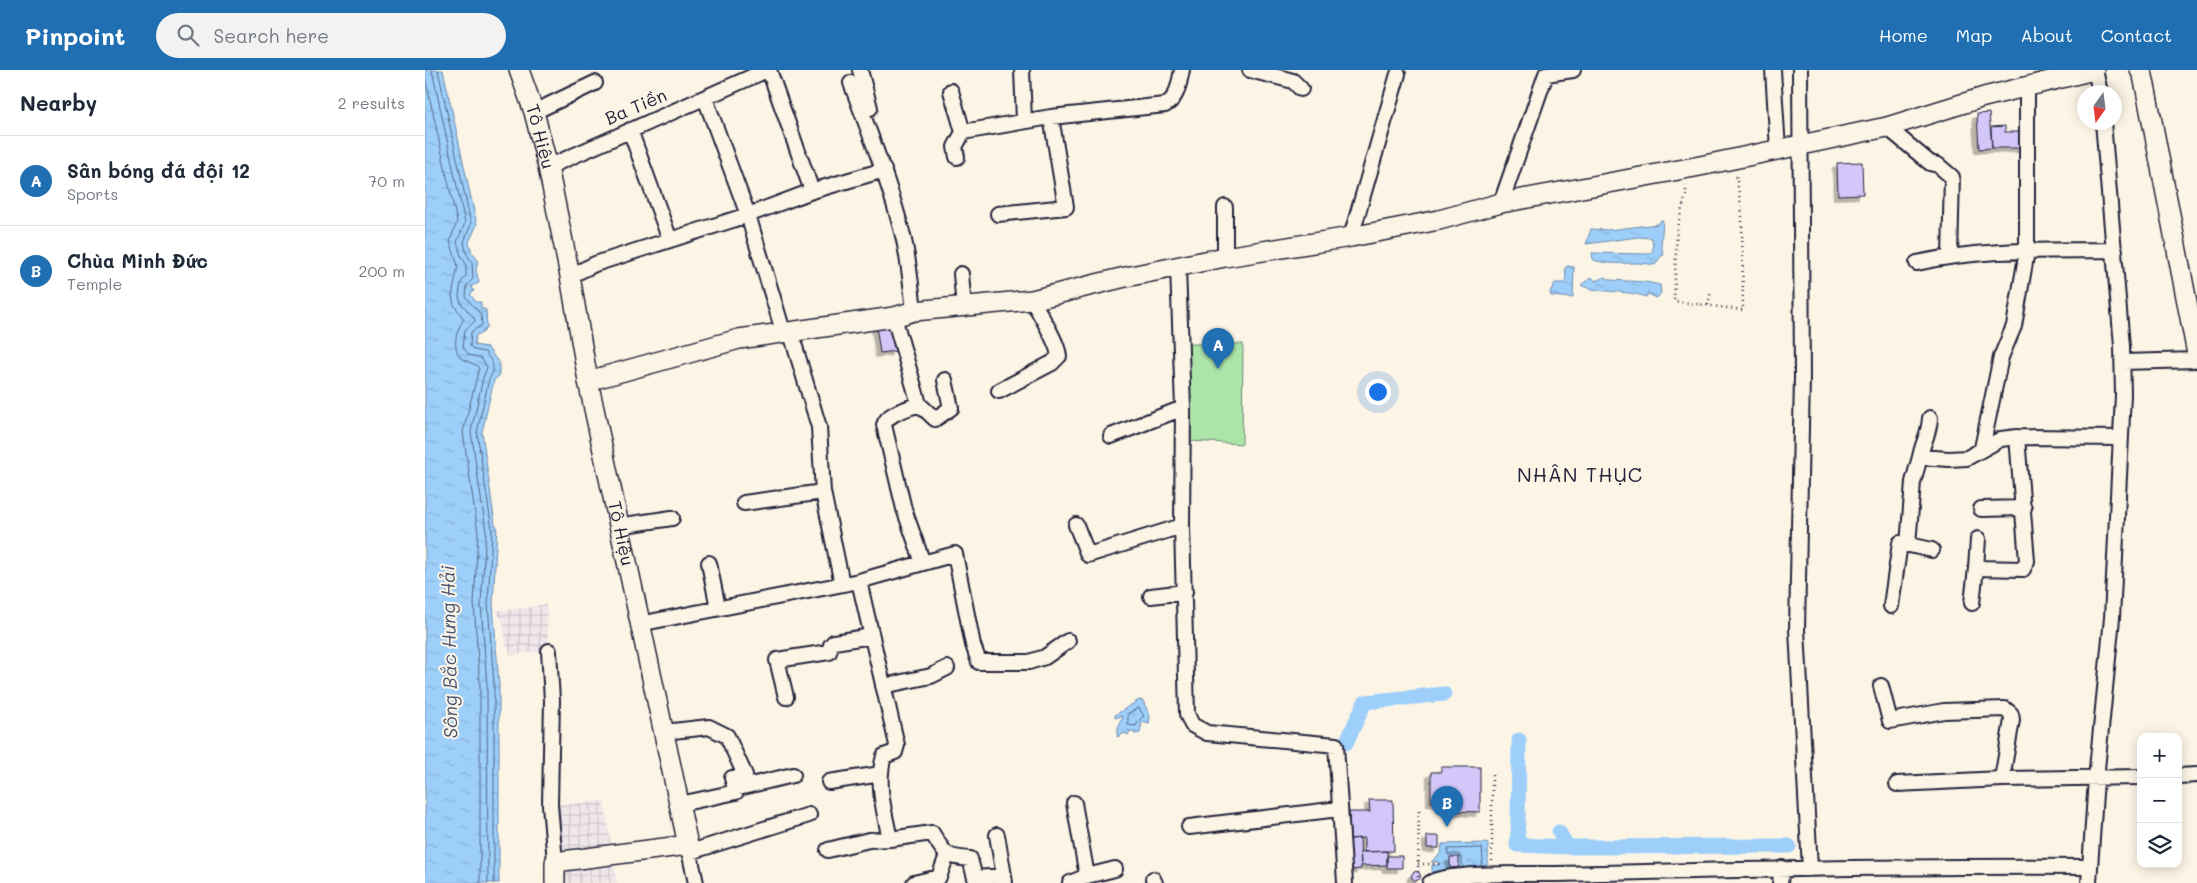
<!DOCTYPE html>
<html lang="en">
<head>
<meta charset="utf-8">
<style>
	:root { --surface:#fff; --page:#f2f2f3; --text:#1f2937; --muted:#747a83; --line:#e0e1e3; --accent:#1f6fb2 }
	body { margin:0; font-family:Mali,sans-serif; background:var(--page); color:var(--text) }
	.controls { position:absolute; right:15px; bottom:15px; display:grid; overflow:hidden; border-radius:10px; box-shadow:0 2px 12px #0003 }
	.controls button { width:45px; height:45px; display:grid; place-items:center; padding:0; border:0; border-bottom:1px solid var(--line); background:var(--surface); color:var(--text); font:25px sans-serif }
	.compass { position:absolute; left:1652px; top:15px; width:45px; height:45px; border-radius:50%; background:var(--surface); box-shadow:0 2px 12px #0003; rotate:194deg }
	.you { position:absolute; left:952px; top:321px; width:18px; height:18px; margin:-12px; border:4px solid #fff; border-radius:50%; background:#1a73e8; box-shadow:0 0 0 8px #1a73e833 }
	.badge { display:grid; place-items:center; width:32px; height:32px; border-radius:50%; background:var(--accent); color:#fff; font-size:16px; font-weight:700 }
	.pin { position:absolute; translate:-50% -41px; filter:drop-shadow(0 1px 2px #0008) }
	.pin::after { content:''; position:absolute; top:26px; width:18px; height:15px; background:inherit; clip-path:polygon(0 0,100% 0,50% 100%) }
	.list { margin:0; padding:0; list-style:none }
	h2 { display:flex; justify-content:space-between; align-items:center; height:65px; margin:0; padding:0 20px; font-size:21px }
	h2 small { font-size:16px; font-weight:400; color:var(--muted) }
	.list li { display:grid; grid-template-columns:32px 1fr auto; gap:15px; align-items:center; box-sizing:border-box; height:90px; padding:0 20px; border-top:1px solid var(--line) }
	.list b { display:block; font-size:19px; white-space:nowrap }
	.list p { margin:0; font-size:16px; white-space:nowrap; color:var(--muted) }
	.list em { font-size:16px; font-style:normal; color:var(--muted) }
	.icon { flex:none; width:28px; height:28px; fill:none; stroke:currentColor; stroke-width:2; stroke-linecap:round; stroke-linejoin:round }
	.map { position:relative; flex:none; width:1772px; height:813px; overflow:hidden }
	header { display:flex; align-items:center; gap:30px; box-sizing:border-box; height:70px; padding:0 25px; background:var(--accent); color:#fff }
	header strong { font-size:24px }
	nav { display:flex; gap:28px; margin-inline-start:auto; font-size:18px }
	.search { width:350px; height:45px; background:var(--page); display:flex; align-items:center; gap:12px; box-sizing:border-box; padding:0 18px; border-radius:28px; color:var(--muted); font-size:19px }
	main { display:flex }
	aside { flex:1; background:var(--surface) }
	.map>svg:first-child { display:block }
	.industrial { fill:url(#industrial-grid) }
	.green { fill:#ade5a9; stroke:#688472 }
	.water { fill:url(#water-ripples); stroke:#6c8aae }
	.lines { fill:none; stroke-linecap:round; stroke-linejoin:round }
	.shore { stroke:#536787; stroke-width:1 }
	.canal { stroke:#9dcffa; stroke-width:15 }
	.building { fill:#d3c7f9; stroke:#22223b; filter:url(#shadow) }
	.street-casing { stroke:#22223b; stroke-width:18 }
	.secondary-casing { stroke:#22223b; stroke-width:22 }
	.path { stroke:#22223b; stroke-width:2.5; stroke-dasharray:1 4; stroke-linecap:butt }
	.street { stroke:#fcf5e5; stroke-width:14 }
	.secondary { stroke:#fcf5e5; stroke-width:19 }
	.labels { text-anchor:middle; stroke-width:4; stroke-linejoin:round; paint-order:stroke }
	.street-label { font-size:18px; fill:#22223b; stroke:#fcf5e5 }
	.water-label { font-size:19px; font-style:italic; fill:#475674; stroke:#fcf5e5 }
	.quarter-label { font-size:20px; letter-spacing:1px; fill:#22223b; stroke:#fcf5e5 }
</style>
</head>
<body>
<header>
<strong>Pinpoint</strong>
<div class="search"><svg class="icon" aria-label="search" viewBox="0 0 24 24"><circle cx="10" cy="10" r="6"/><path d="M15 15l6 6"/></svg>Search here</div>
<nav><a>Home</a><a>Map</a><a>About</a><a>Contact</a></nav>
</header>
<main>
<aside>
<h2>Nearby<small>2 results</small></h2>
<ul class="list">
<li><span class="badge">A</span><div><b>Sân bóng đá đội 12</b><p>Sports</p></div><em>70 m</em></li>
<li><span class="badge">B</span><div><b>Chùa Minh Đức</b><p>Temple</p></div><em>200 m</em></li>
</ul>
</aside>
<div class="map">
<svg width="1772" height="813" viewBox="0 0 1772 813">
	<defs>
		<pattern id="industrial-grid" width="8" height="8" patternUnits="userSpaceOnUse" patternTransform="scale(1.25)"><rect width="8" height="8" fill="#f0e7eb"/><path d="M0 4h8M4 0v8" fill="none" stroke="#cec6ca"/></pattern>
		<pattern id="water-ripples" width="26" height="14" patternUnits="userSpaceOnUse" patternTransform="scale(1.25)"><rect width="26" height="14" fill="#9dcffa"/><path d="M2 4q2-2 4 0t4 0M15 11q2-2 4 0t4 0" fill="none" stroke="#87b1d7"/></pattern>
		<filter id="shadow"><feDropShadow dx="-4.5" dy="4.5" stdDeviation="0" flood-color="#0004"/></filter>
	</defs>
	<rect width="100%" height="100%" fill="#fcf5e5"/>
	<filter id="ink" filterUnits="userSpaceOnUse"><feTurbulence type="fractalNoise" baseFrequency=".02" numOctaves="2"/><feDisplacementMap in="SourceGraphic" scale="10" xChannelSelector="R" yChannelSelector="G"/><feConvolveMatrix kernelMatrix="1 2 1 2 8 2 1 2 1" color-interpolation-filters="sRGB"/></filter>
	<g filter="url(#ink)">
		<!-- industrial -->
		<path class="industrial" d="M121,534L124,581L86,585L81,574L78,552L71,540L92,539Z
			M179,731L192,813H130L125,735Z"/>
		<!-- green -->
		<path class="green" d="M763,274H818L817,374L765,371Z"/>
		<!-- water -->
		<path class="water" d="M0,0H18L52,155L44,172L47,183L53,190L51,200L54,213L46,216L49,221L45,224L51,232H56V238L61,240L62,258L57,263L51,265L49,275L62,277L74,293V306L69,310L57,362L70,455L72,456L68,534L74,615V813H0Z
			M1236,150H1238L1236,176L1239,185L1236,186L1230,195C1208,190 1191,197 1168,190L1167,183L1225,184L1228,180L1227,168L1213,167L1161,174L1166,159L1184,160L1233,154Z
			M1142,196L1149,197L1148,228L1126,226L1125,222L1130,213H1139L1141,209L1140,198Z
			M1167,207L1170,211L1180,207L1185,210L1221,212L1235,215L1236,223L1232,228L1223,224L1221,227C1204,220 1168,223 1156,215Z
			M714,630L718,631L725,646L724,654L717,652L715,663L711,664L705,661L703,665L700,663L692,667L694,653L698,648L697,646L690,648V645Z
			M1063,773C1063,785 1066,798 1053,803H1007V795H1014V792H1006L1016,783L1017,774Z"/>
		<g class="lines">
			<!-- shore -->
			<path class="shore" d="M7,0L40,153L32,172L36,186L41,194V206L36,213L34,226L36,233L49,248L50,251L40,260L38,277L44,285L56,288L62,297L58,308L46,362L61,461L56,534L62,616L63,813
				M13,0L46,154L39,172L42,185L47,192L48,209L42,215L41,227L56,245L57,255L46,262L45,276L49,280L60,282C67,292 72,298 64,309L52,362L67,460L63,534L69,615V813
				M0,7L32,152L25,171L33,196L27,226L29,235L39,249C31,261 26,277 37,289L51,295L54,298L38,362L53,463L49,534L55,616V813
				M714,638L719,646L714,650L711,656L703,655V644Z
				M1038,798L1036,787L1032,784L1023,785V779L1057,778L1058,791L1055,797"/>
			<!-- canal -->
			<path class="canal" d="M921,673L940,632L1019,624
				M1093,754L1094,670
				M1093,761L1092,775L1143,777
				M1134,762L1143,777L1364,776"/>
		</g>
		<!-- building -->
		<path class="building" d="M1564,43L1567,78L1554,79L1552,44Z
			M1580,56V62H1599V78H1567L1566,57Z
			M1437,92L1438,124L1413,125L1412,93Z
			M467,253L471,281L455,283L451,255Z
			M1016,697H1055V742L1027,741V732H1006V702H1016Z
			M944,730H968L969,781L939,782V768L925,769L924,742H945Z
			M1002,766H1014V778H1002Z
			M935,768L936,799L925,800V769Z
			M962,781V795L936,796L935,782Z
			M962,786H977V798H962Z
			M1025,787H1034V797L1025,798Z
			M986.5 806a4.5 4.5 0 1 1 9 0a4.5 4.5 0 1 1-9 0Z"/>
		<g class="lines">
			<!-- street casing -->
			<g class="street-casing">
				<path id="street" d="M344,0L387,121
					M435,0L445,38
					M597,0L599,51
					M825,0L868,11L876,19
					M1348,0L1353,80
					M1375,0L1377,307L1372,560L1385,799
					M1670,0L1675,22
					M426,13C444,62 464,111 477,162C484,188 486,215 489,241
					M526,21L538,62L626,47L740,35C753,28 754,13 757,0
					M280,28L323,145L358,261
					M109,42L170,13
					M1462,57L1505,93L1513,95L1527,107L1525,186
					M205,60L245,170
					M532,87L530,77L538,62
					M123,97L342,0
					M1076,133L1121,4L1148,0
					M573,144L641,137L626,47
					M926,167L973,4
					M800,187V137
					M1492,193C1557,178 1624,181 1690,180
					M753,197L758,338L757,456L762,644L767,655L782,663L911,675L920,813
					M536,204L539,238
					M145,206L170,194L323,145L387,121L459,100
					M469,247L494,334C483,339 463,342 459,355L479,439L498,493
					M365,260L394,357L398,422L417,514
					M1698,292L1772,290
					M574,321L627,293L634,286C632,270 615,245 607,230
					M494,334L510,349L526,338L520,310
					M1505,348C1504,365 1498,371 1495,387L1524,389L1542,388L1576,369L1592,367
					M686,366L758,338
					M1557,378L1576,287L1589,256L1602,181V17
					M319,433L398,422
					M1556,439L1599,438
					M651,455L663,485L757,456
					M193,456L247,448
					M1483,475L1488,412L1495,387
					M284,493L293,538
					M1551,498L1553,469
					M434,511L472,675L470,682L459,686C451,713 459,741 465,769L507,763C521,785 519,787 545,789L550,808L579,806L580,813
					M726,526L760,522
					M1547,533L1551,498L1598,499L1602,491L1592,367L1695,368
					M1466,536L1475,473L1507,480
					M214,554L434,511L530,484L548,575L554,592H604L620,587L643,571
					M124,581L127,630L125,735L130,792
					M458,616L506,606L522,598
					M1456,616L1465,651L1519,641L1580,639L1586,644L1587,650L1577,709
					M361,627L352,590L404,582L406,575L409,572L447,566
					M239,662L284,657L302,666L320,705L307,708L311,722L255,734
					M1753,706L1772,705
					M404,712L456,704
					M1472,714L1577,709L1716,707
					M309,719L368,705
					M764,757L914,739
					M572,765L579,806
					M263,776L271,813
					M403,780L444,770L465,769
					M265,782L384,745
					M662,806L690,799
					M728,809L730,813
					M489,813L514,807L522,785
					M645,813L662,806L649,733
					M1005,813C1019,802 1106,804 1129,804C1308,800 1486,796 1665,797
					M1355,813L1357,798
					M1664,813L1671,709L1687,548L1698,325L1697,276L1678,52"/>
			</g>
			<!-- secondary casing -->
			<g class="secondary-casing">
				<g id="secondary">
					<path id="s1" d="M94,0L109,42L123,97L145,206L163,311L263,775L130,792V813"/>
					<path d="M1715,0L1718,6L1721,20L1772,284"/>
					<path d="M163,311L314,269L469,247L489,241L607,230L696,208L800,187L926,167L1014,150L1076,133L1275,96L1462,57L1559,27L1669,0"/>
				</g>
			</g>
			<!-- path -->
			<path class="path" d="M1261,115V125L1252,157L1249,231L1318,240L1317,142L1311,105
				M1283,235L1286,221
				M1067,791V703
				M993,794H1014
				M993,807L994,741"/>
			<!-- street -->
			<use href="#street" class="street"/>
			<!-- secondary -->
			<use href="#secondary" class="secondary"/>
		</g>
	</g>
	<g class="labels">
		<!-- street labels -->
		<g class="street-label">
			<text transform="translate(211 37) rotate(-23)" y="6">Ba Tiền</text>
			<text dy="6" stroke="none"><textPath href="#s1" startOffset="70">Tô Hiệu</textPath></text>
			<text dy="6" stroke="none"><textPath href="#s1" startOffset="475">Tô Hiệu</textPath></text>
		</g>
		<!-- water labels -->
		<g class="water-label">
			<text transform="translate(24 582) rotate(-91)" y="7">Sông Bắc Hưng Hải</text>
		</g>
		<!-- quarter labels -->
		<g class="quarter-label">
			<text x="1155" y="412">NHÂN THỤC</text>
		</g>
	</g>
</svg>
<div class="controls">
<button>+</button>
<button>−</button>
<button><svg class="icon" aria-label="layers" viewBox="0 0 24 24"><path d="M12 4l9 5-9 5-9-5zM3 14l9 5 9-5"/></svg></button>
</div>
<svg class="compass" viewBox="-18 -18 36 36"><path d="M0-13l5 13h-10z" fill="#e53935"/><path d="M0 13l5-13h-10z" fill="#747a83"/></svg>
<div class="you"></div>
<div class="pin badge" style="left:793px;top:299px">A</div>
<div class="pin badge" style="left:1022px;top:757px">B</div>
</div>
</main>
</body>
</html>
